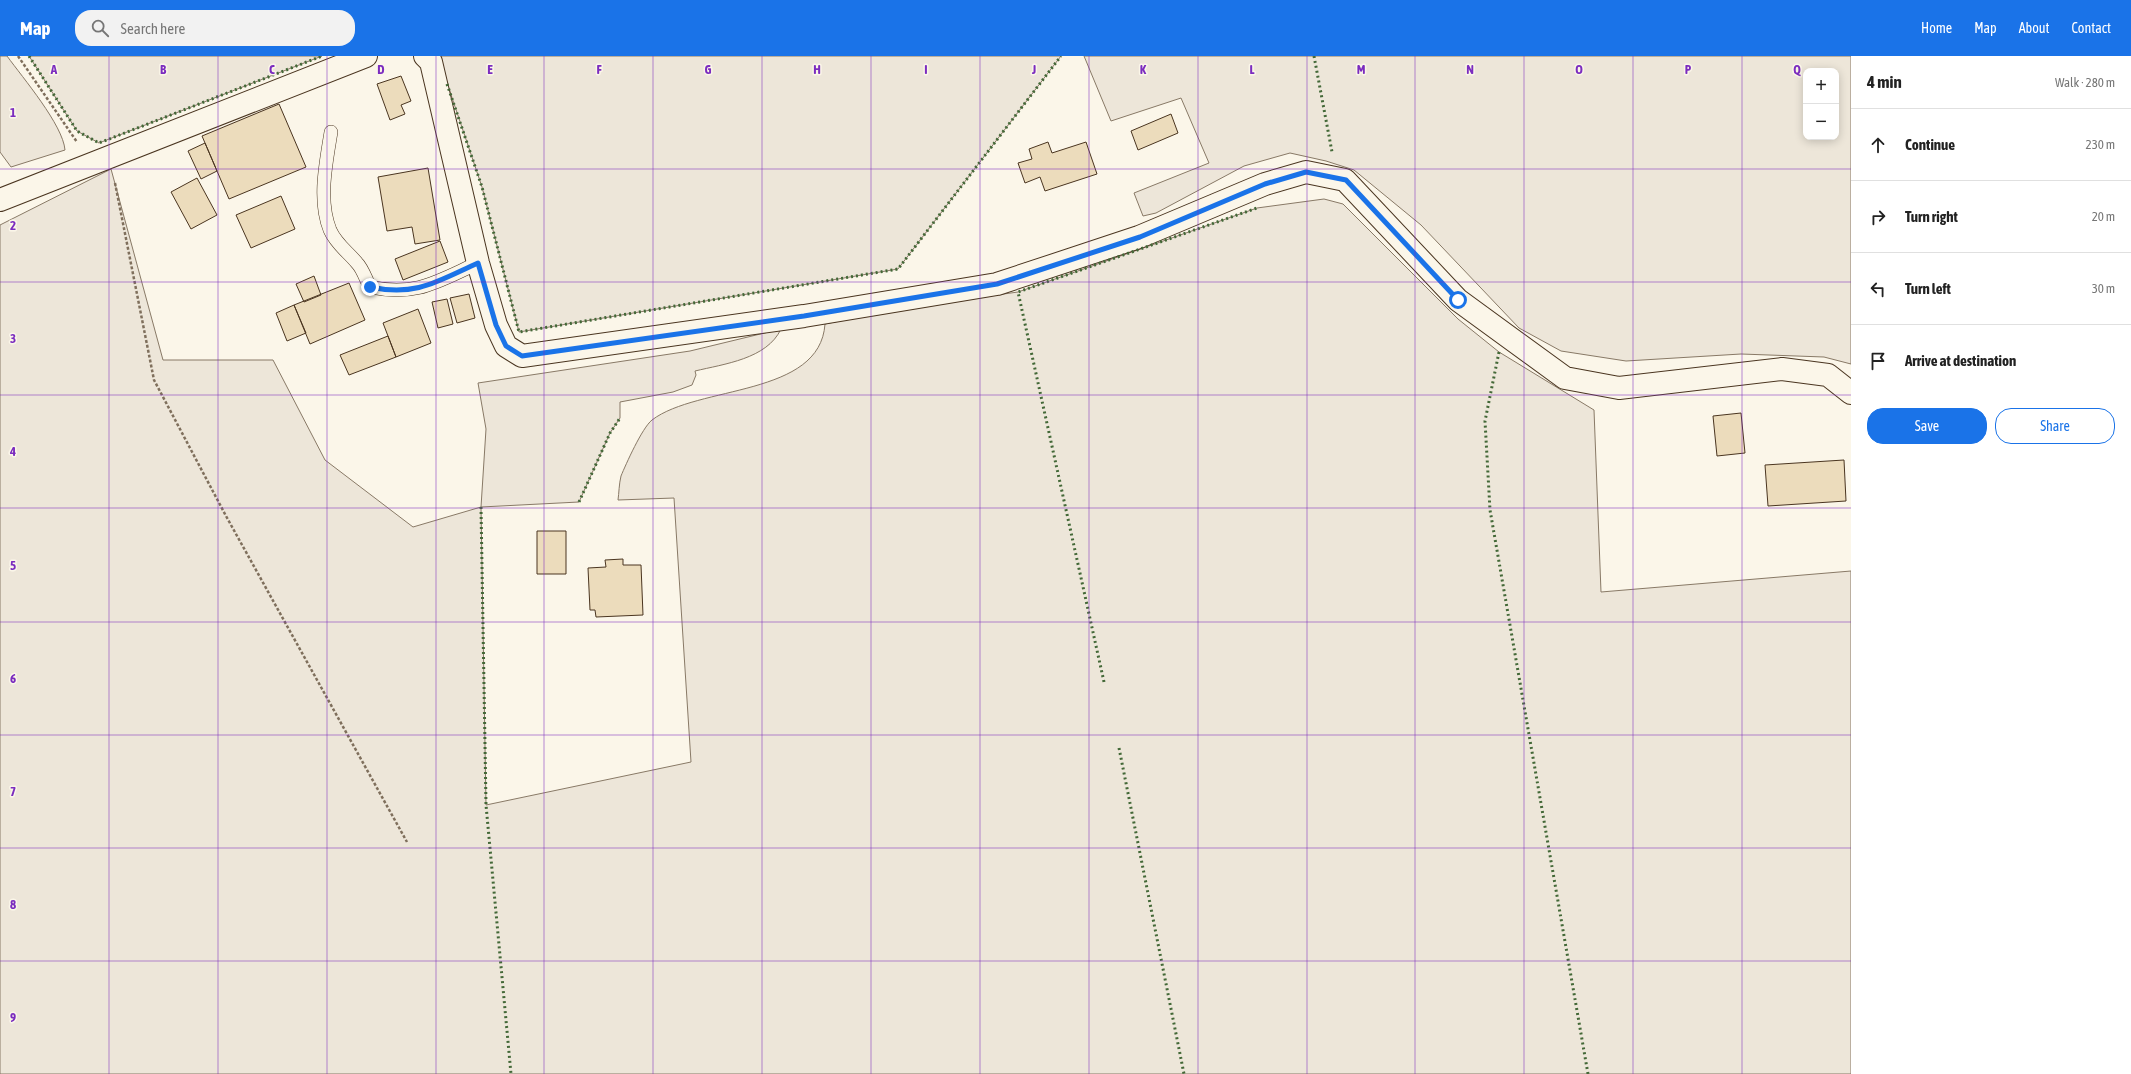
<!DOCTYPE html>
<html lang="en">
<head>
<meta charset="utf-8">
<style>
	:root { --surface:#fff; --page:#f2f2f2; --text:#222; --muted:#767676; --line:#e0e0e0; --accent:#1a73e8 }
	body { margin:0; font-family:"Asap Condensed",sans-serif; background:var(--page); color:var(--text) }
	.controls { position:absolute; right:12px; top:12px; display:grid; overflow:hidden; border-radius:8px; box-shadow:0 2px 10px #0003 }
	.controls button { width:36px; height:36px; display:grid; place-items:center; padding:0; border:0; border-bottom:1px solid var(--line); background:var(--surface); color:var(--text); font:20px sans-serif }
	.stop { position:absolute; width:12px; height:12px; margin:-9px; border:3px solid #1a73e8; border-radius:50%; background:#fff }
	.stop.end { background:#1a73e8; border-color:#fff; box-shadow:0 1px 4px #0008 }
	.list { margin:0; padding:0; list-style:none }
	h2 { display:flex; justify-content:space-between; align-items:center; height:52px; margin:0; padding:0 16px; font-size:17px }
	h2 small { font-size:13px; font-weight:400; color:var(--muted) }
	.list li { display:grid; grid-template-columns:26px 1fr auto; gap:12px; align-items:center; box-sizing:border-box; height:72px; padding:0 16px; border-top:1px solid var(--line) }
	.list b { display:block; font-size:15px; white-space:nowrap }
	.list em { font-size:13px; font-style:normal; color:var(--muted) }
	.actions { display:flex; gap:8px; padding:12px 16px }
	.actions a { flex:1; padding:9px 0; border:1px solid var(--accent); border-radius:16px; text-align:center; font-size:14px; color:var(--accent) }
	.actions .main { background:var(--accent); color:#fff }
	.icon { flex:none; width:22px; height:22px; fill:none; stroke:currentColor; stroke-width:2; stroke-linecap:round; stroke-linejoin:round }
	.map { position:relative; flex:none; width:1851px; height:1018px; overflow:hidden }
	header { display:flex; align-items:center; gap:24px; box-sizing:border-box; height:56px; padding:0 20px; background:var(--accent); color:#fff }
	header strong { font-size:19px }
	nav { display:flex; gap:22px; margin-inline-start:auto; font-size:14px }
	.search { width:280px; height:36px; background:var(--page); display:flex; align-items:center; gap:10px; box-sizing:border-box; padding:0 14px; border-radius:16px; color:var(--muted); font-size:15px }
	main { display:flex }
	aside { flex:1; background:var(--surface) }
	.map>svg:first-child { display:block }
	.green { fill:#ede6d9; stroke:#887966; fill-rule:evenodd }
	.building { fill:#ecdcbc; stroke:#4a3520 }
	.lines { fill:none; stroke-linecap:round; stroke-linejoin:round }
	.lane-casing { stroke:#4a3520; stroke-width:14 }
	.street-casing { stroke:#4a3520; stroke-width:24 }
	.path { stroke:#7f6f5c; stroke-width:2.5; stroke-dasharray:3 2; stroke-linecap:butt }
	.lane { stroke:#fbf6e9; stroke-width:13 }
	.street { stroke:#fbf6e9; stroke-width:22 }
	.hedge { stroke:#436837; stroke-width:3; stroke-dasharray:2 3; stroke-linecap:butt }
	.route { stroke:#1a73e8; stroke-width:5 }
	.grid { fill:none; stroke:#7b2cbf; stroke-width:1; stroke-opacity:0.55 }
	.grid-label { font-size:13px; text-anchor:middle; font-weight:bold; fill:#7b2cbf; stroke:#fbf6e9; stroke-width:3; stroke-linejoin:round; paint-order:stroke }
</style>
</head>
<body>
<header>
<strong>Map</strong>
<div class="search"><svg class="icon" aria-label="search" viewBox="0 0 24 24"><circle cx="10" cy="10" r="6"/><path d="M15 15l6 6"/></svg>Search here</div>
<nav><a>Home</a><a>Map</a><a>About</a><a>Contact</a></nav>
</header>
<main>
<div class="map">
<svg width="1851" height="1018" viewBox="0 0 1851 1018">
	<rect width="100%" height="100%" fill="#fbf6e9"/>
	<!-- green -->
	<path class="green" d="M0,0H7C23,22 63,69 65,94L11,111L0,96Z
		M29,0H322L99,87L77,75Z
		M438,0H1061L898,213L519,276L482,131Z
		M1084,0H1851V308L1824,301L1741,298L1626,305L1561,295L1519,272L1421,169L1354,114L1326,105L1290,97L1244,110L1156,157L1143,160L1134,137L1209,107L1181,42L1111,65ZM1806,15H1836V81H1806Z
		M111,113L163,304H273L325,404L413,471L481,451L486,373L478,327L690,295L781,273C767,303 724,308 695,315L696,319L692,329L673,336L620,346V362L610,377L579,446L481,451L486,749L691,706L674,442L618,444C619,437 619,428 621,420C626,408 642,372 652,364C698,329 820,341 825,268L902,252L1018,236L1257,152L1324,143L1343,148L1458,263L1499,296L1594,354L1601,536L1851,515V1018H0V169Z"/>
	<!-- building -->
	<path class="building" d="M401,20L411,45L401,49L405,58L390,64L377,28Z
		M279,48L306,111L229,143L202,80Z
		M1171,58L1178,77L1138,94L1131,75Z
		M1048,86L1052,97L1086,86L1097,118L1045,135L1040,121L1025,127L1018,107L1032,103L1029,93Z
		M205,87L217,115L201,123L188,95Z
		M428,112L440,184L415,188L412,171L387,175L378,121Z
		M197,122L217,159L191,173L171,136Z
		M281,140L295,173L251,192L236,159Z
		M440,185L448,206L403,224L395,203Z
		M314,220L321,239L304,246L296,228Z
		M349,227L365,264L310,288L294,249Z
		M469,238L475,262L457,267L450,242Z
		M447,243L453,268L438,272L432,246Z
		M294,249L306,277L287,285L276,257Z
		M418,253L431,287L396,301L383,267Z
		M388,280L396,301L349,319L340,299Z
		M1741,357L1745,397L1717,400L1713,360Z
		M1844,404L1846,445L1768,450L1765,409Z
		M537,475H566V518H537Z
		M623,503V509H641L643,559L596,561L595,554H590L588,512L606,511L605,504Z"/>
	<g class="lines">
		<!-- lane casing -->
		<g class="lane-casing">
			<path id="lane" d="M331,76C326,107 318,144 330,174C336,188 348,196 357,207C363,213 366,224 370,231C416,241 438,225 478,207"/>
		</g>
		<!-- street casing -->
		<g class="street-casing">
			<path id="street" d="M425,0L431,6L478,207L496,269L506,290L522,300L804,260L997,228L1139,181L1265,128L1306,116L1345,124L1458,244L1565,322L1619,332L1782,313L1828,319L1851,337
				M0,144L366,0"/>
		</g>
		<!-- path -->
		<path class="path" d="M18,0L77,86
			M115,127L154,324L226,460L407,786"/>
		<!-- lane -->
		<use href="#lane" class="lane"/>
		<!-- street -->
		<use href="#street" class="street"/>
		<!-- hedge -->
		<path class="hedge" d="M29,0L77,75L99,87L322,0
			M1314,0L1332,96
			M447,28L482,131L519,276L898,213L1061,0
			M1499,296L1485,365L1490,454L1588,1018
			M579,446L610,377L620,362
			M481,451L486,749L511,1018
			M1104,626L1018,236L1257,152
			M1119,692L1184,1018"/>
	</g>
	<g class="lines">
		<!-- route -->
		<path class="route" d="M370,231C416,241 438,225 478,207L496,269L506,290L522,300L804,260L997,228L1140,181L1265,128L1306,116L1346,124L1458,244"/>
	</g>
	<!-- grid -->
	<path class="grid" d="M109,0V1018M218,0V1018M327,0V1018M436,0V1018M544,0V1018M653,0V1018M762,0V1018M871,0V1018M980,0V1018M1089,0V1018M1198,0V1018M1307,0V1018M1415,0V1018M1524,0V1018M1633,0V1018M1742,0V1018M0,113H1851M0,226H1851M0,339H1851M0,452H1851M0,566H1851M0,679H1851M0,792H1851M0,905H1851"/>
	<g class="grid-label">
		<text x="54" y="18">A</text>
		<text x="163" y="18">B</text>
		<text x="272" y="18">C</text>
		<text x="381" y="18">D</text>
		<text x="490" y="18">E</text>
		<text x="599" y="18">F</text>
		<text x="708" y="18">G</text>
		<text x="817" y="18">H</text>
		<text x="926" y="18">I</text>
		<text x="1034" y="18">J</text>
		<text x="1143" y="18">K</text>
		<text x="1252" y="18">L</text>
		<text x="1361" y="18">M</text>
		<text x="1470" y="18">N</text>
		<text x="1579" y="18">O</text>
		<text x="1688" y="18">P</text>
		<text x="1797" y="18">Q</text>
		<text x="13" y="61">1</text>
		<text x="13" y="174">2</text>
		<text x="13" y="287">3</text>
		<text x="13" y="400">4</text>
		<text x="13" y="514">5</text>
		<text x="13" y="627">6</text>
		<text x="13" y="740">7</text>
		<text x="13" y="853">8</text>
		<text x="13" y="966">9</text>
	</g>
</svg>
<div class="controls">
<button>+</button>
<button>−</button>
</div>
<div class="stop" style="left:1458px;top:244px"></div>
<div class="stop end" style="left:370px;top:231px"></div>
</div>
<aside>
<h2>4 min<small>Walk · 280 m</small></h2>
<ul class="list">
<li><svg class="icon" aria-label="ahead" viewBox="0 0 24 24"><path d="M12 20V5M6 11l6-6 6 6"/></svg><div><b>Continue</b></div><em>230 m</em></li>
<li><svg class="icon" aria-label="right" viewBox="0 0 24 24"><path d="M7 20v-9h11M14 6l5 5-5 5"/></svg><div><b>Turn right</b></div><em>20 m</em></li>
<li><svg class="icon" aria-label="left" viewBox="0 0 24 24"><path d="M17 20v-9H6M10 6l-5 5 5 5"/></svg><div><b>Turn left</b></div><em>30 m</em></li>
<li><svg class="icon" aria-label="arrive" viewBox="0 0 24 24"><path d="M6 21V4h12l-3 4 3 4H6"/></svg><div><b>Arrive at destination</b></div></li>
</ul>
<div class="actions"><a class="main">Save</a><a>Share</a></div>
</aside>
</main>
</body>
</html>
